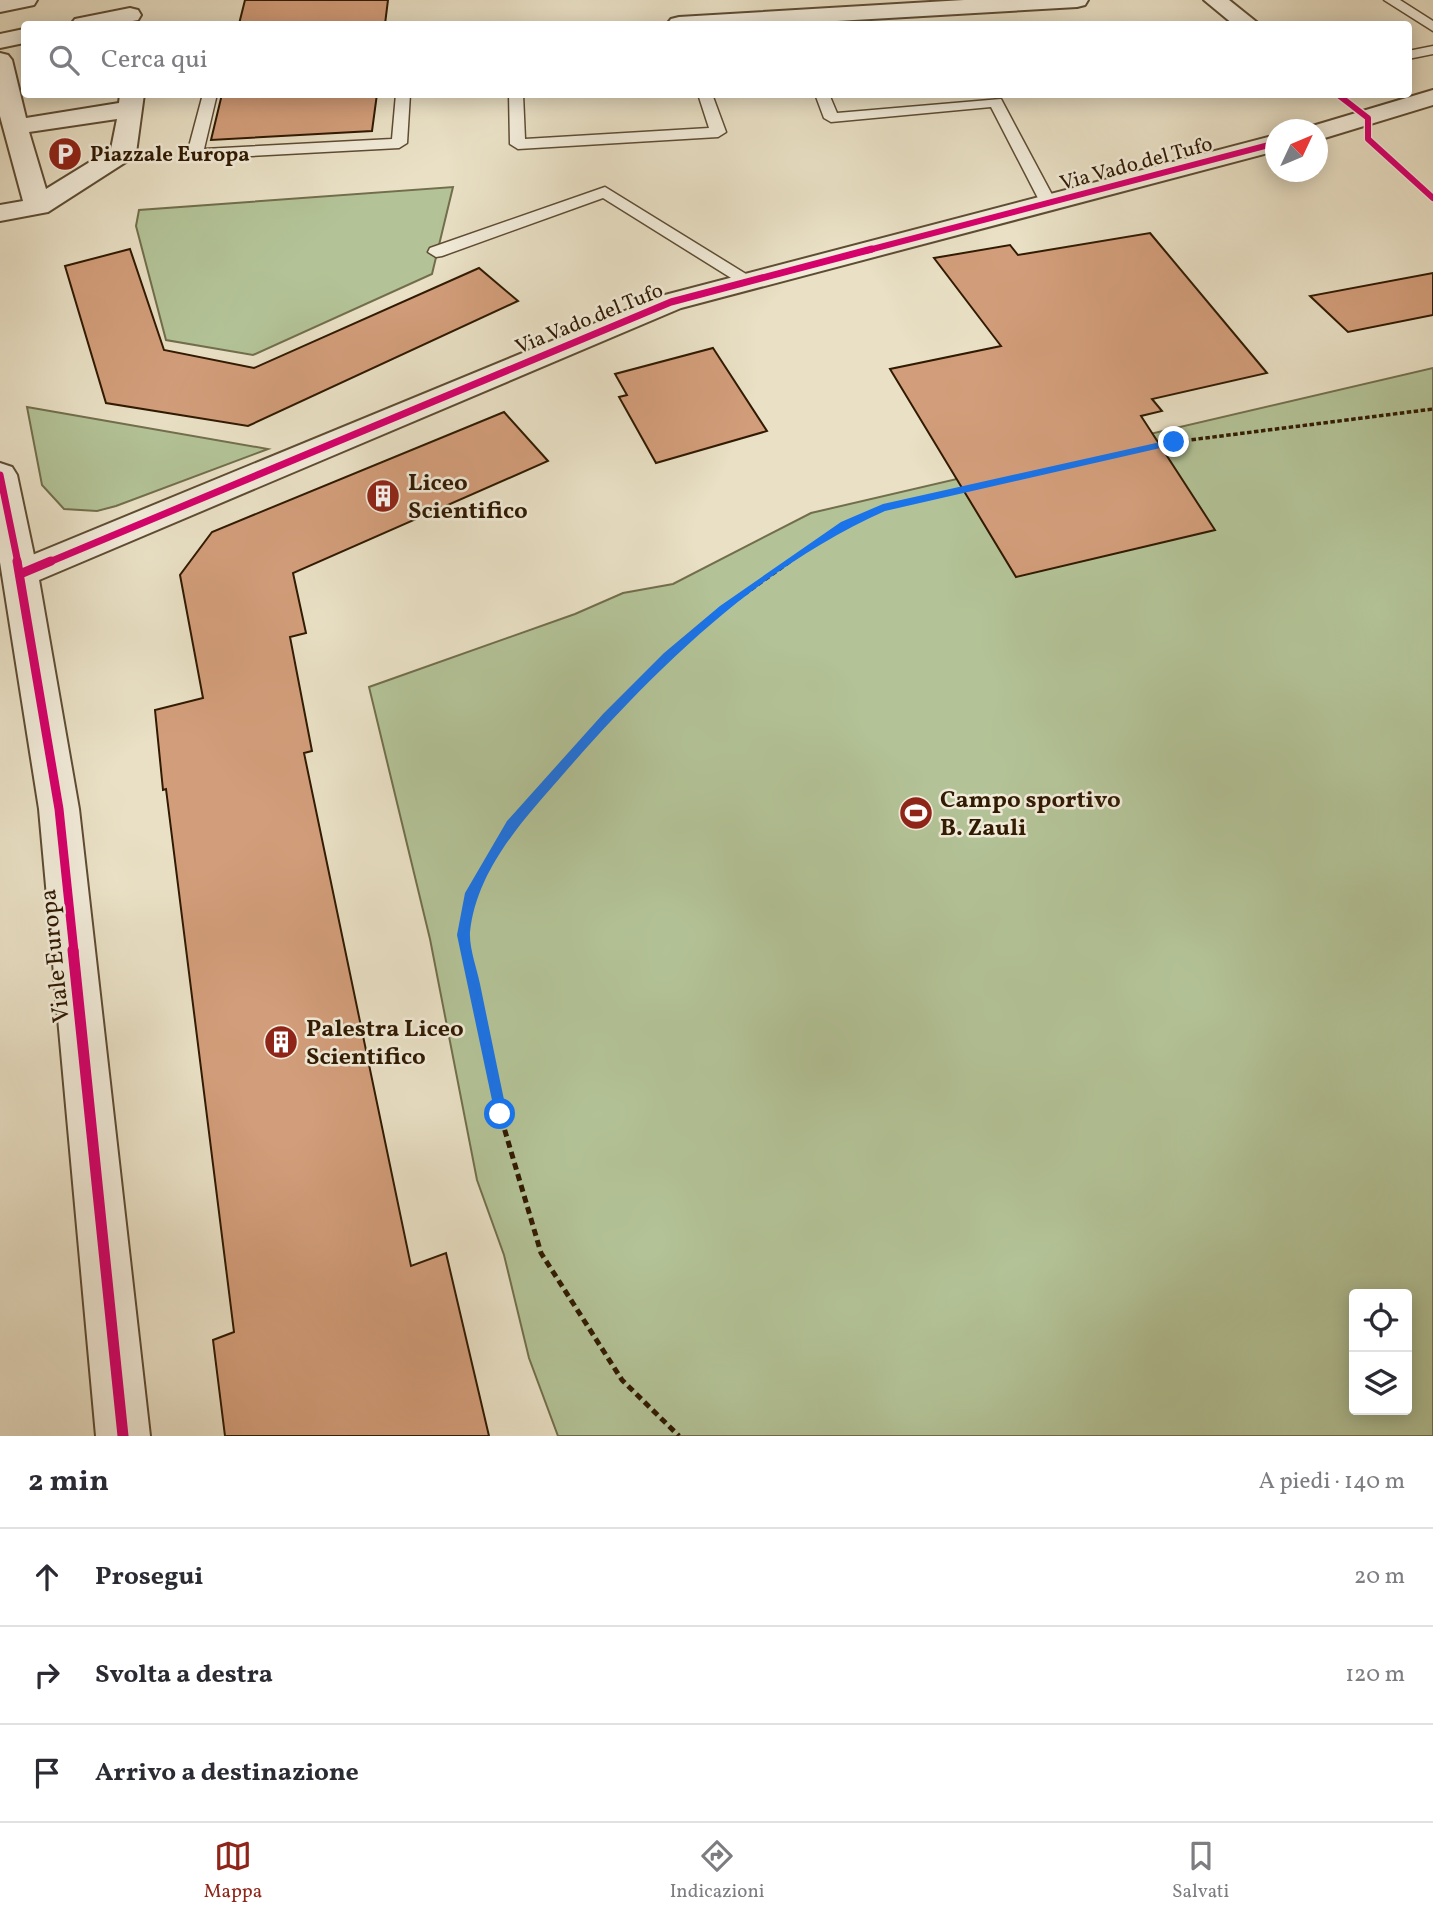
<!DOCTYPE html>
<html lang="it">
<head>
<meta charset="utf-8">
<style>
	:root { --surface:#fff; --page:#f2f2f3; --text:#2b2b33; --muted:#7c7c81; --line:#e1e1e2; --accent:#8f2418 }
	body { margin:0; font-family:Vollkorn,serif; background:var(--page); color:var(--text) }
	.controls { position:absolute; right:21px; bottom:21px; display:grid; overflow:hidden; border-radius:7px; box-shadow:0 4px 18px #0003 }
	.controls button { width:63px; height:63px; display:grid; place-items:center; padding:0; border:0; border-bottom:2px solid var(--line); background:var(--surface); color:var(--text); font:35px sans-serif }
	.compass { position:absolute; left:1265px; top:119px; width:63px; height:63px; border-radius:50%; background:var(--surface); box-shadow:0 4px 18px #0003; rotate:46deg }
	.stop { position:absolute; width:21px; height:21px; margin:-16px; border:5px solid #1a73e8; border-radius:50%; background:#fff }
	.stop.end { background:#1a73e8; border-color:#fff; box-shadow:0 2px 7px #0008 }
	.list { margin:0; padding:0; list-style:none }
	h2 { display:flex; justify-content:space-between; align-items:center; height:91px; margin:0; padding:0 28px; font-size:30px }
	h2 small { font-size:23px; font-weight:400; color:var(--muted) }
	.list li { display:grid; grid-template-columns:46px 1fr auto; gap:21px; align-items:center; box-sizing:border-box; height:98px; padding:0 28px; border-top:2px solid var(--line) }
	.list b { display:block; font-size:26px; white-space:nowrap }
	.list em { font-size:23px; font-style:normal; color:var(--muted) }
	.icon { flex:none; width:38px; height:38px; fill:none; stroke:currentColor; stroke-width:2; stroke-linecap:round; stroke-linejoin:round }
	.map { position:relative; flex:none; width:1433px; height:1436px; overflow:hidden }
	.search { position:absolute; background:var(--surface); box-shadow:0 4px 18px #0003; left:21px; right:21px; top:21px; height:77px; display:flex; align-items:center; gap:18px; box-sizing:border-box; padding:0 24px; border-radius:7px; color:var(--muted); font-size:26px }
	.sheet { height:385px; background:var(--surface) }
	nav { display:flex; justify-content:space-around; align-items:center; box-sizing:border-box; height:98px; border-top:2px solid var(--line); background:var(--surface); font-size:19px; color:var(--muted) }
	nav a { display:grid; justify-items:center; gap:4px }
	nav .on { color:var(--accent) }
	.map>svg:first-child { display:block }
	.green { fill:#b3c397; stroke:#726e4c; stroke-width:2; fill-rule:evenodd }
	.building { fill:#d29d7a; stroke:#301a02; stroke-width:2 }
	.lines { fill:none; stroke-linecap:round; stroke-linejoin:round }
	.service-casing { stroke:#5e4c33; stroke-width:3 }
	.minor-casing { stroke:#5e4c33; stroke-width:4 }
	.tertiary-casing { stroke:#5e4c33; stroke-width:4 }
	.path-far2 { stroke:#301a02; stroke-width:3.5; stroke-dasharray:4.5 2.5; stroke-linecap:butt }
	.path-far1 { stroke:#301a02; stroke-width:4.5; stroke-dasharray:5 3.5; stroke-linecap:butt }
	.path { stroke:#301a02; stroke-width:5; stroke-dasharray:7 4.5; stroke-linecap:butt }
	.service { fill:#f1ebd9; fill-rule:evenodd }
	.minor { fill:#f1ebd9; fill-rule:evenodd }
	.tertiary { fill:#f1ebd9; fill-rule:evenodd }
	.cycleway-far3-casing { stroke:#f1ebd9; stroke-width:9 }
	.cycleway-far2-casing { stroke:#f1ebd9; stroke-width:10 }
	.cycleway-far1-casing { stroke:#f1ebd9; stroke-width:13 }
	.cycleway-casing { stroke:#f1ebd9; stroke-width:16 }
	.cycleway-far3 { stroke:#d6006c; stroke-width:6 }
	.cycleway-far2 { stroke:#d6006c; stroke-width:7 }
	.cycleway-far1 { stroke:#d6006c; stroke-width:9 }
	.cycleway { stroke:#d6006c; stroke-width:11 }
	.route { fill:#1a73e8 }
	.labels { text-anchor:middle; stroke-width:5; stroke-linejoin:round; paint-order:stroke }
	.far-poi-label { font-size:21px; font-weight:bold; fill:#301a02; stroke:#f1ebd9; text-anchor:start }
	.far-street-label { font-size:21px; fill:#301a02; stroke:#f1ebd9 }
	.poi-label { font-size:24px; font-weight:bold; fill:#301a02; stroke:#f1ebd9; text-anchor:start }
	.street-label { font-size:24px; fill:#301a02; stroke:#f1ebd9 }
</style>
</head>
<body>
<div class="map">
<svg width="1433" height="1436" viewBox="0 0 1433 1436">
	<rect width="100%" height="100%" fill="#e9e0c5"/>
	<filter id="stains"><feTurbulence type="fractalNoise" baseFrequency=".00286" numOctaves="4"/><feColorMatrix values="0 0 0 0 .2 0 0 0 0 .09 0 0 0 0 .02 0 0 0 .5 -.17"/></filter>
	<radialGradient id="worn" r=".72"><stop offset=".6" stop-color="#630" stop-opacity="0"/><stop offset="1" stop-color="#630" stop-opacity=".3"/></radialGradient>
	<!-- green -->
	<path class="green" d="M453,187L432,274L253,355L166,340L136,226L139,210Z
		M1433,368V1436H558L529,1358L504,1255L477,1180L430,939L369,687L575,614L623,593L673,584L811,513ZM1354,1294H1407V1410H1354Z
		M27,407L268,449L116,506L97,511L64,509L42,485Z"/>
	<!-- building -->
	<path class="building" d="M245,0H388L385,24H239Z
		M222,94H377L372,131L211,140Z
		M1150,233L1267,373L1152,399L1162,411L1141,416L1215,530L1016,577L890,369L1001,346L934,258L1010,245L1018,255Z
		M130,249L164,350L254,368L479,268L518,301L248,426L106,403L65,266Z
		M1433,273V315L1348,332L1310,296Z
		M713,348L767,431L656,463L619,397L627,395L615,374Z
		M504,412L548,461L293,573L306,633L290,637L312,751L304,753L411,1266L446,1253L489,1436H225L213,1340L234,1332L166,789L163,790L155,710L203,698L180,575L212,532Z"/>
	<g class="lines">
		<!-- service casing -->
		<g class="service-casing">
			<path id="service" d="M1384,0H1400L1433,21V31Z
				M1433,46V54L1408,59V51Z
				M203,94H217L204,149L392,139L396,94H410L407,143L399,148L195,159L187,154Z
				M509,94H523L525,139L709,128L698,94H712L726,132L718,137L518,149L510,144Z
				M815,94H829L837,113L1001,99L1057,204L1049,209L1041,204L991,107L831,122L824,118Z
				M605,187L759,282L750,287L744,286L603,198L442,256L436,257L428,252L430,248Z"/>
		</g>
		<!-- minor casing -->
		<g class="minor-casing">
			<path id="minor" d="M0,0H37L34,5L0,12Z
				M964,0H1088L1085,5L1077,7L785,24H667L671,19L679,17Z
				M1204,0H1229L1259,24H1233Z
				M130,8L138,10L141,15L138,20L116,24H71L75,19Z
				M24,29V43L0,48V34Z
				M0,53L8,55L12,60L26,118L119,103L120,94H144L136,153L132,158L48,212L0,221V205L23,201L0,116ZM117,119L111,149L46,189L29,132Z
				M1433,90V105L1318,140V130H1307L1309,127Z
				M1276,135V151L681,308L32,583L20,587L8,583L2,574L8,565L661,296Z"/>
		</g>
		<!-- tertiary casing -->
		<g class="tertiary-casing">
			<path id="tertiary" d="M0,463L12,467L17,475L38,574L79,809L150,1436H96L39,809L0,562Z"/>
		</g>
		<!-- path-far2 -->
		<path class="path-far2" d="M787,563L845,525L883,508L1174,442L1433,409"/>
		<!-- path-far1 -->
		<path class="path-far1" d="M466,952L463,935L471,893L512,825L607,717L668,656L723,609L790,561"/>
		<!-- path -->
		<path class="path" d="M466,950L500,1114L541,1253L622,1380L679,1436"/>
		<!-- service -->
		<use href="#service" class="service"/>
		<!-- minor -->
		<use href="#minor" class="minor"/>
		<!-- tertiary -->
		<use href="#tertiary" class="tertiary"/>
		<!-- cycleway-far3 casing -->
		<g class="cycleway-far3-casing">
			<path id="cycleway-far3" d="M1337,94L1368,118V139L1433,198
				M865,251L1276,143"/>
		</g>
		<!-- cycleway-far2 casing -->
		<g class="cycleway-far2-casing">
			<path id="cycleway-far2" d="M0,475L18,563
				M47,563L671,302L872,249"/>
		</g>
		<!-- cycleway-far1 casing -->
		<g class="cycleway-far1-casing">
			<path id="cycleway-far1" d="M17,561L59,809L74,952
				M20,574L51,561"/>
		</g>
		<!-- cycleway casing -->
		<g class="cycleway-casing">
			<path id="cycleway" d="M73,950L123,1436"/>
		</g>
		<!-- cycleway-far3 -->
		<use href="#cycleway-far3" class="cycleway-far3"/>
		<!-- cycleway-far2 -->
		<use href="#cycleway-far2" class="cycleway-far2"/>
		<!-- cycleway-far1 -->
		<use href="#cycleway-far1" class="cycleway-far1"/>
		<!-- cycleway -->
		<use href="#cycleway" class="cycleway"/>
	</g>
	<!-- route -->
	<path class="route" d="M1174,439L1179,442L1178,444L885,511C759,567 656,668 566,771C525,818 477,868 470,932C469,948 477,969 480,984C489,1028 498,1071 507,1114L500,1121L496,1119L457,935L465,893L507,821L603,714L664,653L720,606L841,522L883,504Z"/>
	<!-- icons -->
	<defs>
		<g id="parking-disc" transform="scale(1.75)"><circle r="9.5" fill="#8f2418" stroke="#f1ebd9"/><path d="M-3.5-5.5H1a3.5 3.5 0 0 1 0 7H-1V5.5H-3.5ZM-1-3.4V-.6H.8a1.4 1.4 0 0 0 0-2.8Z" fill="#fff"/></g>
		<g id="building-disc" transform="scale(1.75)"><circle r="9.5" fill="#8f2418" stroke="#f1ebd9"/><path d="M-4-6H4V6H1V3H-1V6H-4ZM-2.5-4.3h1.7v1.8h-1.7ZM.8-4.3h1.7v1.8H.8ZM-2.5-1h1.7V.8h-1.7ZM.8-1h1.7V.8H.8Z" fill="#fff"/></g>
		<g id="stadium-disc" transform="scale(1.75)"><circle r="9.5" fill="#8f2418" stroke="#f1ebd9"/><path d="M0-5a6.5 5 0 1 0 0 10a6.5 5 0 1 0 0-10ZM-3.5-1.8h7v3.6h-7Z" fill="#fff"/></g>
	</defs>
	<g fill-rule="evenodd">
		<use href="#parking-disc" x="65" y="154"/>
		<use href="#building-disc" x="383" y="496"/>
		<use href="#stadium-disc" x="916" y="813"/>
		<use href="#building-disc" x="281" y="1042"/>
	</g>
	<g class="labels">
		<!-- far-poi labels -->
		<g class="far-poi-label">
			<text x="90" y="161">Piazzale Europa</text>
		</g>
		<!-- far-street labels -->
		<g class="far-street-label">
			<text transform="translate(1136 163) rotate(-15)" y="7">Via Vado del Tufo</text>
			<text transform="translate(589 318) rotate(-22)" y="7">Via Vado del Tufo</text>
		</g>
		<!-- poi labels -->
		<g class="poi-label">
			<text x="408" y="490">Liceo<tspan x="408" dy="28">Scientifico</tspan></text>
			<text x="940" y="807">Campo sportivo<tspan x="940" dy="28">B. Zauli</tspan></text>
			<text x="306" y="1036">Palestra Liceo<tspan x="306" dy="28">Scientifico</tspan></text>
		</g>
		<!-- street labels -->
		<g class="street-label">
			<text transform="translate(54 956) rotate(-96)" y="8">Viale Europa</text>
		</g>
	</g>
	<rect width="100%" height="100%" filter="url(#stains)"/>
	<rect width="100%" height="100%" fill="url(#worn)"/>
</svg>
<div class="controls">
<button><svg class="icon" aria-label="locate" viewBox="0 0 24 24"><circle cx="12" cy="12" r="6"/><path d="M12 2v4M12 18v4M2 12h4M18 12h4"/></svg></button>
<button><svg class="icon" aria-label="layers" viewBox="0 0 24 24"><path d="M12 4l9 5-9 5-9-5zM3 14l9 5 9-5"/></svg></button>
</div>
<svg class="compass" viewBox="-18 -18 36 36"><path d="M0-13l5 13h-10z" fill="#e53935"/><path d="M0 13l5-13h-10z" fill="#7c7c81"/></svg>
<div class="stop" style="left:500px;top:1114px"></div>
<div class="stop end" style="left:1174px;top:442px"></div>
<div class="search"><svg class="icon" aria-label="search" viewBox="0 0 24 24"><circle cx="10" cy="10" r="6"/><path d="M15 15l6 6"/></svg>Cerca qui</div>
</div>
<section class="sheet">
<h2>2 min<small>A piedi · 140 m</small></h2>
<ul class="list">
<li><svg class="icon" aria-label="ahead" viewBox="0 0 24 24"><path d="M12 20V5M6 11l6-6 6 6"/></svg><div><b>Prosegui</b></div><em>20 m</em></li>
<li><svg class="icon" aria-label="right" viewBox="0 0 24 24"><path d="M7 20v-9h11M14 6l5 5-5 5"/></svg><div><b>Svolta a destra</b></div><em>120 m</em></li>
<li><svg class="icon" aria-label="arrive" viewBox="0 0 24 24"><path d="M6 21V4h12l-3 4 3 4H6"/></svg><div><b>Arrivo a destinazione</b></div></li>
</ul>
</section>
<nav>
<a class="on"><svg class="icon" aria-label="map" viewBox="0 0 24 24"><path d="M3 6l6-2 6 2 6-2v14l-6 2-6-2-6 2zM9 4v14M15 6v14"/></svg>Mappa</a>
<a><svg class="icon" aria-label="directions" viewBox="0 0 24 24"><path d="M12 3l9 9-9 9-9-9zM9 14v-3h6M13 9l2 2-2 2"/></svg>Indicazioni</a>
<a><svg class="icon" aria-label="saved" viewBox="0 0 24 24"><path d="M7 4h10v16l-5-4-5 4z"/></svg>Salvati</a>
</nav>
</body>
</html>
